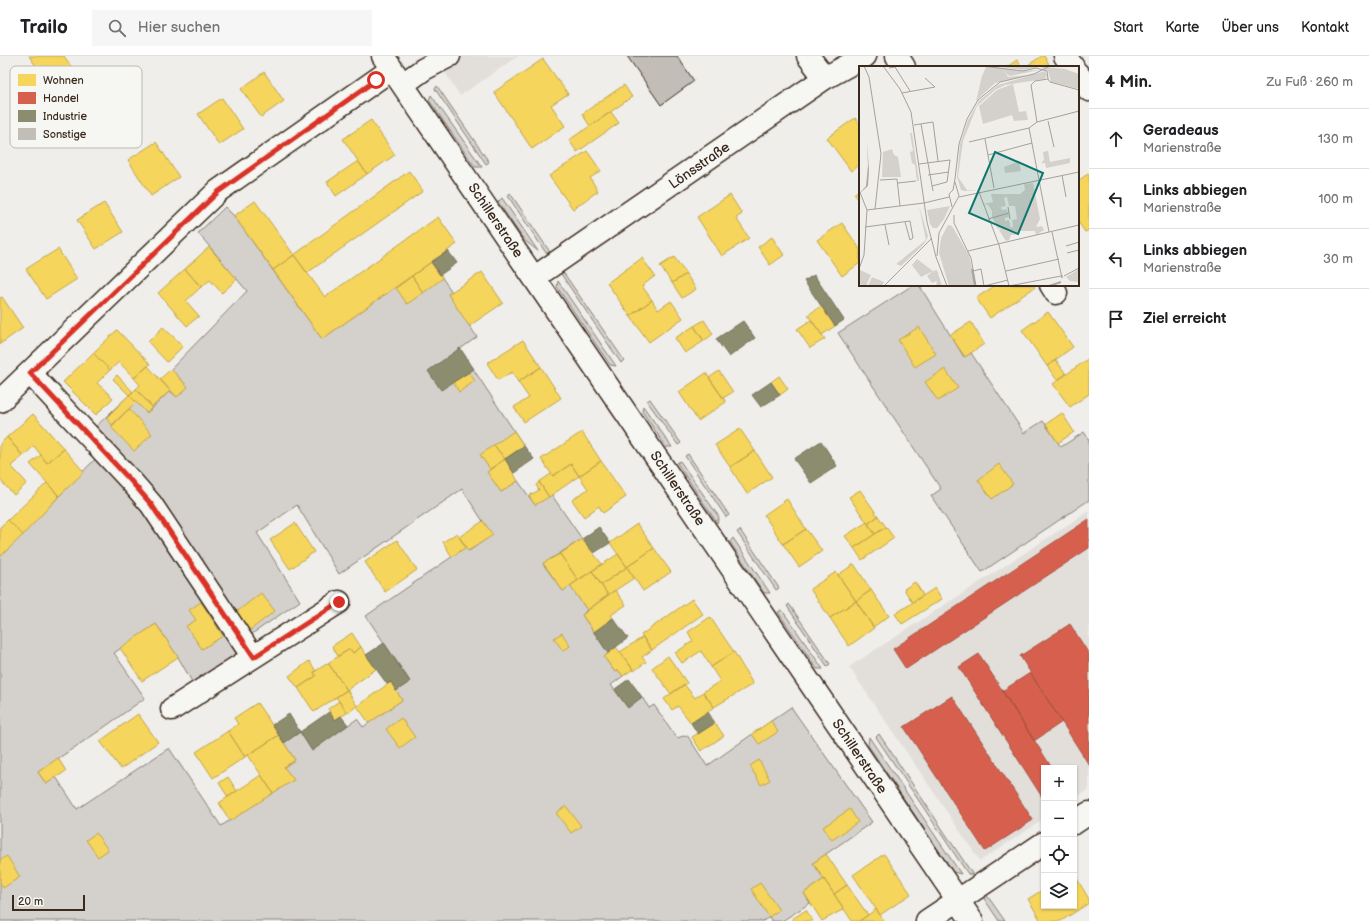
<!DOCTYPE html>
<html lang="de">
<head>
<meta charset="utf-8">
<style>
	:root { --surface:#fff; --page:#f6f6f6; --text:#202124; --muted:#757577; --line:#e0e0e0 }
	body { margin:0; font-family:"Balsamiq Sans",sans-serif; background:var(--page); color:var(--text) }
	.controls { position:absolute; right:12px; bottom:12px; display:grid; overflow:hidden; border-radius:0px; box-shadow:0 1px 3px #0004 }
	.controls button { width:36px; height:36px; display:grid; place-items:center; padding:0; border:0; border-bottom:1px solid var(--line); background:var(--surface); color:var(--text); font:20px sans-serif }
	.scale { position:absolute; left:12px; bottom:10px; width:73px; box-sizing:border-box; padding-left:4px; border:2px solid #3b2a1e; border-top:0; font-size:11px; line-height:14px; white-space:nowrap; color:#3b2a1e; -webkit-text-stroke:3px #f6f6f2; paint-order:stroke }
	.stop { position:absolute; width:12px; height:12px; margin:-9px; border:3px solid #d93025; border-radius:50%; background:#fff }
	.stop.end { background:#d93025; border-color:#fff; box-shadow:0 1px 4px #0008 }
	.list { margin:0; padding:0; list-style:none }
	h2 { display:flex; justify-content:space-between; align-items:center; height:52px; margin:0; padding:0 16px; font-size:17px }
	h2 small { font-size:13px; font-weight:400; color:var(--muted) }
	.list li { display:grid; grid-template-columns:26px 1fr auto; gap:12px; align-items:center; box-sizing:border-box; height:60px; padding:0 16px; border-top:1px solid var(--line) }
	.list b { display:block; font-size:15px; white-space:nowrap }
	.list p { margin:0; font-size:13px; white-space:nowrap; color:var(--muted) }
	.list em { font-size:13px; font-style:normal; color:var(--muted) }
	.icon { flex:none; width:22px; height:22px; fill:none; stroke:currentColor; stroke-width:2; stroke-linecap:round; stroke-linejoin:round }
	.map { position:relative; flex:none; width:1089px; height:865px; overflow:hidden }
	header { display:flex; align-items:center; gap:24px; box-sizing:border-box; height:56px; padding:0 20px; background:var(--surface); border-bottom:1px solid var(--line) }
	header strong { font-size:19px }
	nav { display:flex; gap:22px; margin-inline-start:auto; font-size:14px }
	.search { width:280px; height:36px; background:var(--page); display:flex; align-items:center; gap:10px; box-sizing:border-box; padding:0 14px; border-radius:0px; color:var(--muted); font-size:15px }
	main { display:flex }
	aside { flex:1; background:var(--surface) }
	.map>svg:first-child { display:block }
	.built { fill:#e2dfdb }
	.green { fill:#d4d1cc; stroke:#887e75 }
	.homes { fill:#f6d55c; stroke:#bea249 }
	.shops { fill:#d6604d; stroke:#a8503f }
	.industry { fill:#8c8c6e; stroke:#746f56 }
	.building { fill:#c2bdb7; stroke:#3b2a1e }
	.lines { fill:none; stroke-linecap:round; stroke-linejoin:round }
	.minor-casing { stroke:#3b2a1e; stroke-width:25 }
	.minor { stroke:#f6f6f2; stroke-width:22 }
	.route { stroke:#d93025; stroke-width:5 }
	.labels { text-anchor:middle; stroke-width:4; stroke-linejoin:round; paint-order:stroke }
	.street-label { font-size:14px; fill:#3b2a1e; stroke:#f6f6f2 }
	.inset-river { fill:none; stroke:#afa8a1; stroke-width:2 }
	.inset-road { fill:none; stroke:#a7a098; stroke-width:1 }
	.view { fill:#0f766e; fill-opacity:0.15; stroke:#0f766e; stroke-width:2 }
	.inset-edge { fill:none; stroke:#3b2a1e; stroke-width:2 }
	.key { fill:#f6f6f2; stroke:#beb9b2; stroke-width:1 }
	.key-label { font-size:11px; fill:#3b2a1e }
</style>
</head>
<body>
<header>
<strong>Trailo</strong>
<div class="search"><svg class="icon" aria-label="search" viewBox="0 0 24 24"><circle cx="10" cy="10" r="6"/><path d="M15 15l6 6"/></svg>Hier suchen</div>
<nav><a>Start</a><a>Karte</a><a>Über uns</a><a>Kontakt</a></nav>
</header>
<main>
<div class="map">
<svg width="1089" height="865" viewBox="0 0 1089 865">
	<rect width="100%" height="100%" fill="#efeeea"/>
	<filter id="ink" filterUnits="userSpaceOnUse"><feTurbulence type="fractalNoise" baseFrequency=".025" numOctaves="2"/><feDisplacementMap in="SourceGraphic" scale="8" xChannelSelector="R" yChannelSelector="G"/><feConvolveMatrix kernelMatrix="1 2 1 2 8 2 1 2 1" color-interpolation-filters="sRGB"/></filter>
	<g filter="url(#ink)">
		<!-- built -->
		<path class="built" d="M435,0H518L460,40Z
			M1089,455V733L1074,743V712H1044V763L980,805L849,611Z"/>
		<!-- green -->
		<path class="green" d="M437,30L489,106L486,108L435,33Z
			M431,39L482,111H475L429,44Z
			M510,137L550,196L546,197L508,140Z
			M502,142L538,195L524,184L498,146Z
			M225,151L234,160L322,283L431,206L452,236L448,238L477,281L460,293L524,390L488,416L501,436L518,425L535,449L551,438L582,483L543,508L563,535L570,530L587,554L582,559L608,597L604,601L615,616L618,614L623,620L611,629L627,651L642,641L649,652L654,649L677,682L687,679L707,710L791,651L872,766L813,807L824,823L804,837L810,847L782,865H772L769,861L763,865H0V501L101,397L246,593L195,631L178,601L156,568L114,597L145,642L99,675L38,716L46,728L56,721L77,753L169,692L221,770L293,724L284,711L295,704L284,687L300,676L312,694L357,663L363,671L402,644L396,635L410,625L366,560L466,491L469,495L492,479L462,433L339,518L297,449L257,477L300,545L243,584L88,378L129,339L147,357L170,335L177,341L188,331L171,313L247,235L198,177Z
			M563,216L624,304L621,307L561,218Z
			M558,225L616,310L610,309L557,231Z
			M913,229H919L964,301L971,297L1024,377L1043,365L1061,391L1084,376L1089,384V444L982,516L931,440L941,433L838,277Z
			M650,343L681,387L678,389L647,345Z
			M643,350L672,391H666L642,355Z
			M688,398L729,459L726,461L685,400Z
			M680,405L719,461L717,467L677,407Z
			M740,474L779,532L776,534L737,476Z
			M733,482L770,537H764L730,486Z
			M789,548L830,608L827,610L787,550Z
			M782,554L823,613H817L778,556Z
			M879,678L973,819L968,818L876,681Z
			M869,681L961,818L953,816L868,689Z
			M986,838L1005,865H999L983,841Z"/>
		<!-- homes -->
		<path class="homes" d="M29,0H64L94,44L70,60Z
			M1042,0H1044L1049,8L1044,11H1025Z
			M543,3L568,38L551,49L565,70L532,93L494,36Z
			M1017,4L1022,11H1007Z
			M264,16L284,45L261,61L241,33Z
			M624,29L632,41L590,70L582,58Z
			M222,42L243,73L219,89L198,58Z
			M611,56L619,67L577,96L569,84Z
			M855,62L860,68V108L851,115L827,82Z
			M371,64L395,99L367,118L343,83Z
			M156,86L179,121L151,140L128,104Z
			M587,95L601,115L590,122L598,135L573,153L549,120Z
			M358,105L367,118L336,140L327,126Z
			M409,115L423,135L307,217L294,199Z
			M1089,117V174L1085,176L1078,166V125Z
			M860,133V145L854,138Z
			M730,139L742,158L736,162L749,182L722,200L697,161Z
			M255,145L294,199L273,214L234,160Z
			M104,147L123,176L96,193L77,164Z
			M438,161L457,188L322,283L273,214L294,199L325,241Z
			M842,167L860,193V207L842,220L817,184Z
			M772,181L784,199L770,209L758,191Z
			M209,191L237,223L222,237L210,224L201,231L185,213Z
			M58,193L77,223L46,243L26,213Z
			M674,201L686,218L672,227L660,210Z
			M642,202L655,220L642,230L652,244L630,260L607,227Z
			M431,206L443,222L423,237L412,220Z
			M185,213L201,231L186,245L199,260L187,270L158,237Z
			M482,216L503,247L469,270L448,238Z
			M686,218L696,233L682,242L672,227Z
			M412,220L423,237L407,248L396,232Z
			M996,229H1034L1035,231L990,262L976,242Z
			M2,241L23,272L0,288V242Z
			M652,244L658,254L671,245L683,262L649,286L630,260Z
			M821,250L835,270L822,279L808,259Z
			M1048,256L1073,291L1047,310L1022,274Z
			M704,264L713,278L704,285L694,270Z
			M811,264L825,283L810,292L797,273Z
			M971,266L984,288L965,301L950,279Z
			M694,270L704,285L685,297L675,282Z
			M163,271L183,290L167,306L148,286Z
			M919,271L936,298L915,311L898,284Z
			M117,274L150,308L134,322L119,306L110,314L93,297Z
			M523,284L541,311L518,326L512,316L498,324L487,307Z
			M93,297L110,314L97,327L113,342L96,359L63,326Z
			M1089,302V338L1070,351L1053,328Z
			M1056,304L1066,318L1057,324L1047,310Z
			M148,310L170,335L152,351L136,333L140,329L134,322Z
			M541,311L561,342L524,366L514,351L529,342L518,326Z
			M171,313L188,331L177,341L160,323Z
			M945,313L958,332L938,345L925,326Z
			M719,315L733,336L723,342L709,322Z
			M469,316L475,325L459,336L453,326Z
			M706,317L726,346L698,365L679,336Z
			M117,319L133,336L129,339L113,323Z
			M779,320L788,333L780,339L771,326Z
			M136,333L152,351L147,357L129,339Z
			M129,339L136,346L112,369L106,362Z
			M129,353L152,378L134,395L111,371Z
			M1062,357L1074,376L1058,387L1046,368Z
			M33,358L64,393L47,407L34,390L23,400L7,381Z
			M740,373L755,395L730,411L715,389Z
			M514,375L524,390L505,403L494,389Z
			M582,376L601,405L579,420L571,408L553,420L541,403Z
			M7,381L23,400L11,410L27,427L14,439L0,424V388Z
			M494,389L505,403L490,413L480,399Z
			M64,393L84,416L59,440L30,408L41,399L47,407Z
			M755,395L772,421L747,438L730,411Z
			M505,403L518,425L501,436L487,416Z
			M601,405L626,441L603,457L599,450L584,461L572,444L588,433L579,420Z
			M571,408L579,420L549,441L539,426L551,418L553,420Z
			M999,408L1013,428L992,443L978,424Z
			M539,426L549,441L535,449L529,440L539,434L536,429Z
			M47,427L59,440L23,479L8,464Z
			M860,434L878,460L868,468L849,441Z
			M787,443L806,473L783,488L764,459Z
			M878,460L886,471L875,478L868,468Z
			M8,464L23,479L0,501V471Z
			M483,465L493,479L468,495L459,481Z
			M867,466L875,478L854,492L845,480Z
			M295,467L314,496L290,513L270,484Z
			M637,468L654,492L627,511L610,487Z
			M886,471L894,482L862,504L854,492Z
			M806,473L822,495L799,511L783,488Z
			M457,477L466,491L452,501L443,486Z
			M582,483L602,508L578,524L560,498Z
			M397,484L417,514L385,536L365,506Z
			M654,492L671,516L643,535L627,511Z
			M560,498L578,524L563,535L543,507Z
			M618,498L627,511L601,529L592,515Z
			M854,508L871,534L856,545L838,519Z
			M627,511L634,522L608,539L601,529Z
			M592,515L608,539L587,554L570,530Z
			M836,516L856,545L830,562L810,533Z
			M915,526L923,539L912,546L904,533Z
			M935,532L942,543L902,568L895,558Z
			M615,534L626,549L611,559L613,562L594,576L582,559Z
			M871,534L889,560L873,571L856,545Z
			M261,537L275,555L249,575L235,557Z
			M692,543L703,558L652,594L641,579Z
			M856,545L874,572L849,590L830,562Z
			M201,546L223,580L202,593L186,570L196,564L189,554Z
			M710,561L734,596L711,611L701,595L682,607L675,597L693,585L688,576Z
			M156,568L178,601L142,625L120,592Z
			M352,577L361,591L353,597L350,593L338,600L332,590Z
			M562,577L570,590L563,595L554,582Z
			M643,581L652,594L642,601L646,606L634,615L620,596Z
			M361,591L376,613L347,634L328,607L350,593L353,597Z
			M616,591L633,613L623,620L618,614L615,616L604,601Z
			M734,596L753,628L714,651L703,636L720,625L711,611Z
			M668,600L687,627L671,638L652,612Z
			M309,605L316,615L314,616L316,620L298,632L289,620Z
			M328,607L347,634L314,656L298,632L316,620L314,616Z
			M391,626L402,644L369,667L357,650Z
			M684,628L695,642L703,636L714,651L691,667L678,650L672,654L664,643Z
			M347,634L357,650L347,657L336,641Z
			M339,645L347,657L335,664L328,653Z
			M257,647L279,679L245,701L228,675L238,668L234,662Z
			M138,658L158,686L121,713L100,685Z
			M401,662L415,681L400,692L386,673Z
			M771,665L778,676L759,688L752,678Z
			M715,667L724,680L701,695L692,681Z
			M228,675L245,701L213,722L196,696Z
			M279,679L295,704L284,711L294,724L273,737L248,699Z
			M58,702L66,715L46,728L38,716Z
			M759,704L770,724L761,729L750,710Z
			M261,719L273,737L230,765L219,747Z
			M228,721L237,735L228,741L219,727Z
			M566,750L581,770L571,777L556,757Z
			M850,753L858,766L832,784L823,771Z
			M96,777L108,794L98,801L86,784Z
			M826,798L847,829L834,838L813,807Z
			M884,798L911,838L880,859L853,819Z
			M7,800L20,821L3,832L0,827V804Z
			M1074,818L1089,843V847L1061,865H1041L1028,843L1044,833V850H1074Z
			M824,823L844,853L822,865L804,837Z
			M760,827L779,854L769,861L751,833Z
			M847,829L868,859L859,865H852L834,838Z
			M876,853L884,865H859L868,859Z
			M806,854L813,865H793L792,863Z"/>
		<!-- shops -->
		<path class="shops" d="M1089,463V492L906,613L893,593Z
			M1070,568L1089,598V709L1020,600Z
			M979,598L1052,712H1044V744L959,611Z
			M1030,617L1062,666L1034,685L1002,635Z
			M952,640L1033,764L985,795L904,671Z"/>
		<!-- industry -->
		<path class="industry" d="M448,195L457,207L440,219L431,206Z
			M814,219L844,264L835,270L804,225Z
			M743,265L755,282L729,301L716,283Z
			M460,292L474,313L441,334L428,315Z
			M771,326L780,339L761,351L752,339Z
			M821,385L837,410L811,427L794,403Z
			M524,390L534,403L514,417L505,403Z
			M599,471L610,487L594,497L582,483Z
			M613,562L628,582L608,597L594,576Z
			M384,587L410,626L396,635L391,626L387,628L366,599Z
			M629,623L642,641L628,652L615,633Z
			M329,656L335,664L341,660L348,669L312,695L300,676Z
			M708,656L715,667L698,678L691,667Z
			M289,658L300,676L284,687L272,669Z"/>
		<!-- building -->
		<path class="building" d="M627,0H677L694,25L661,49Z"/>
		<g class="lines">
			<!-- minor casing -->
			<g class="minor-casing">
				<path id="minor" d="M383,0L972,865
					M808,0L825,22
					M897,0L904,11
					M1065,0L1073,11
					M1078,18L1089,34
					M403,28L424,13L449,0
					M535,221L825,22L865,0
					M1051,229L1056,237
					M30,317L131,425L151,448L253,601
					M0,345L218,135L392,13
					M172,653L339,546
					M1074,767L1089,757
					M927,865L1044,787"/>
			</g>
			<!-- minor -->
			<use href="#minor" class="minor"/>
		</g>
	</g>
	<g class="lines" filter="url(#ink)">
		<!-- route -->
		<path class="route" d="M339,546L254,601L151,448L131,425L30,317L218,136L376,24"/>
	</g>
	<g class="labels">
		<!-- street labels -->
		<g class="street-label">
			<text transform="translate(699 109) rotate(-35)" y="5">Lönsstraße</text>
			<text transform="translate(496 164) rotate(56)" y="5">Schillerstraße</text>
			<text transform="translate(678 432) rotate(56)" y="5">Schillerstraße</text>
			<text transform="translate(860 700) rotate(56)" y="5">Schillerstraße</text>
		</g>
	</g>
	<!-- overview -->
	<g transform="translate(859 10)">
		<rect width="220" height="220" fill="#efeeea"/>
		<path d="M134,0H176L206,3L220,8V23L192,16L189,5L181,1L164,4ZM127,1L144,2L149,11L169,9L136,17L117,35L123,10ZM145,2L162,5L181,4L151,10L146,7ZM186,5L188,9L186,13L146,19L136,24L118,40L104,75L99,111L108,124H120L106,125L102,124L98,111L101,78L109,54L120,35L139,19ZM154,18L160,46L167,45L169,54L155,55L153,49L124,58L120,40L138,24ZM51,67H53L60,115H58L56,99L53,97L51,86L54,85ZM33,83L35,89L39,91L42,111H23L24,86ZM189,85L191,96L211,92V97L187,102L186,97H182L185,94L184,86ZM160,95L162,105L146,107L145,101ZM174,117L181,153L177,161L183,160L185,164L177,169L176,165H161V168L152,169L150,174L147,175L140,164L142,162L139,163L133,151V145L129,139L124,138L134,136L132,128H161L166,124L165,118ZM148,131L150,140H156L158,153L153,154L154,160L152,162L150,154L146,155V152L150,151L148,143L143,144L142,141L147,140L145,132ZM60,140L69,170L67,175L63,180L42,200L37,198L67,174ZM91,140L85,153L78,162H74L71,158L68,144ZM89,159L93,160L110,189L117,220H90L80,187L82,172ZM58,193L74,205L78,204L83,220H77L78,215L73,217L68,210L74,205L62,211L53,199ZM220,203V216L211,215L207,211ZM1,204L12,209L7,220L0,218ZM13,211L25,216L23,220H9Z" fill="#d4d1cc" fill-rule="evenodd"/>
		<path d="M0,40L8,76L10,104L9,120L0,128L7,120L9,99L8,76Z" fill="#afa8a1"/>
		<path class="inset-river" d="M113,203L116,220M190,220L202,216"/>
		<path class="inset-road" d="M5,0L10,11L22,88L16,143M24,0L41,23L52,46L68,156L77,191L88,220M123,0L164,5L177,2L188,5L189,13M30,2L36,1L51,25M189,13L191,16L220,24M43,27L76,21L66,12M189,55L195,81M178,56L172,19L176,15L189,13M62,58L74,125M55,59L74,56L79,95M170,62L190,166M126,73L135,122M110,76L170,62L178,56L220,45M129,89L173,77M60,98L91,94L88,116L73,120M69,109L90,106M203,109L207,131M21,114L38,113L41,140M39,117L57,115M0,124L8,144M120,126L140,179L150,220M100,131L220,106M65,137L90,131M93,141L90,128L94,124L96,113L100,78L108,53L119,34L141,16L175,8L191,0M149,141L151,153M8,144L65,137M95,149V157L112,192L117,220M129,153L150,147M26,159L30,179M6,161L51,155L54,172L51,174L46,156M193,166L203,212V209M207,180L220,176M109,185L220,159M208,187L220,184M78,190L80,167L100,130L96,116M0,203L5,189L8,144M114,205L122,203L125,220L149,214M147,205L200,193M205,210L220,202M25,220L73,172M150,220L202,210"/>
		<path class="view" d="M136,86L184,107L159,168L110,147Z"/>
		<rect width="220" height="220" class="inset-edge"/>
	</g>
	<!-- legend -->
	<rect x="10" y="10" width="132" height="82" rx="6" class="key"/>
	<rect x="18" y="18" width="18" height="12" fill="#f6d55c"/>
	<rect x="18" y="36" width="18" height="12" fill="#d6604d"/>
	<rect x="18" y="54" width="18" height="12" fill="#8c8c6e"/>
	<rect x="18" y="72" width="18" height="12" fill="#c2bdb7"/>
	<g class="key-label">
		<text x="43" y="28">Wohnen</text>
		<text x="43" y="46">Handel</text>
		<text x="43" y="64">Industrie</text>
		<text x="43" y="82">Sonstige</text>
	</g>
</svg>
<div class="controls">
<button>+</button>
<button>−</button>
<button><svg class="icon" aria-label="locate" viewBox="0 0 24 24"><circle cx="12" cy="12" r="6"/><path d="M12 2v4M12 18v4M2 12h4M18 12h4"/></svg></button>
<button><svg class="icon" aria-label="layers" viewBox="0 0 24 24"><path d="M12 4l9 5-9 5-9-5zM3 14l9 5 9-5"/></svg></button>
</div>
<div class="scale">20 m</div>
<div class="stop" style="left:376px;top:24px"></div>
<div class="stop end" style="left:339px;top:546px"></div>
</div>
<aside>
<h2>4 Min.<small>Zu Fuß · 260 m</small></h2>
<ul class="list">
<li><svg class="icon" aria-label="ahead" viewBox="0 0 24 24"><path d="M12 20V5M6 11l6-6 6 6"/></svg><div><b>Geradeaus</b><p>Marienstraße</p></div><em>130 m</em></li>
<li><svg class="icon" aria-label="left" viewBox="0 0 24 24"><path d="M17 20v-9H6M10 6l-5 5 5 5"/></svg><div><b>Links abbiegen</b><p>Marienstraße</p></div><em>100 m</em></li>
<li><svg class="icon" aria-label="left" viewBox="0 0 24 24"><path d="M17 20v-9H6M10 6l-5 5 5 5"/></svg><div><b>Links abbiegen</b><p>Marienstraße</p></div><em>30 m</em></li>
<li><svg class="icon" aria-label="arrive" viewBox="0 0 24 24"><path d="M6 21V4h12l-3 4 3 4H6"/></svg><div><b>Ziel erreicht</b></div></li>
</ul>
</aside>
</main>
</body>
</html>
